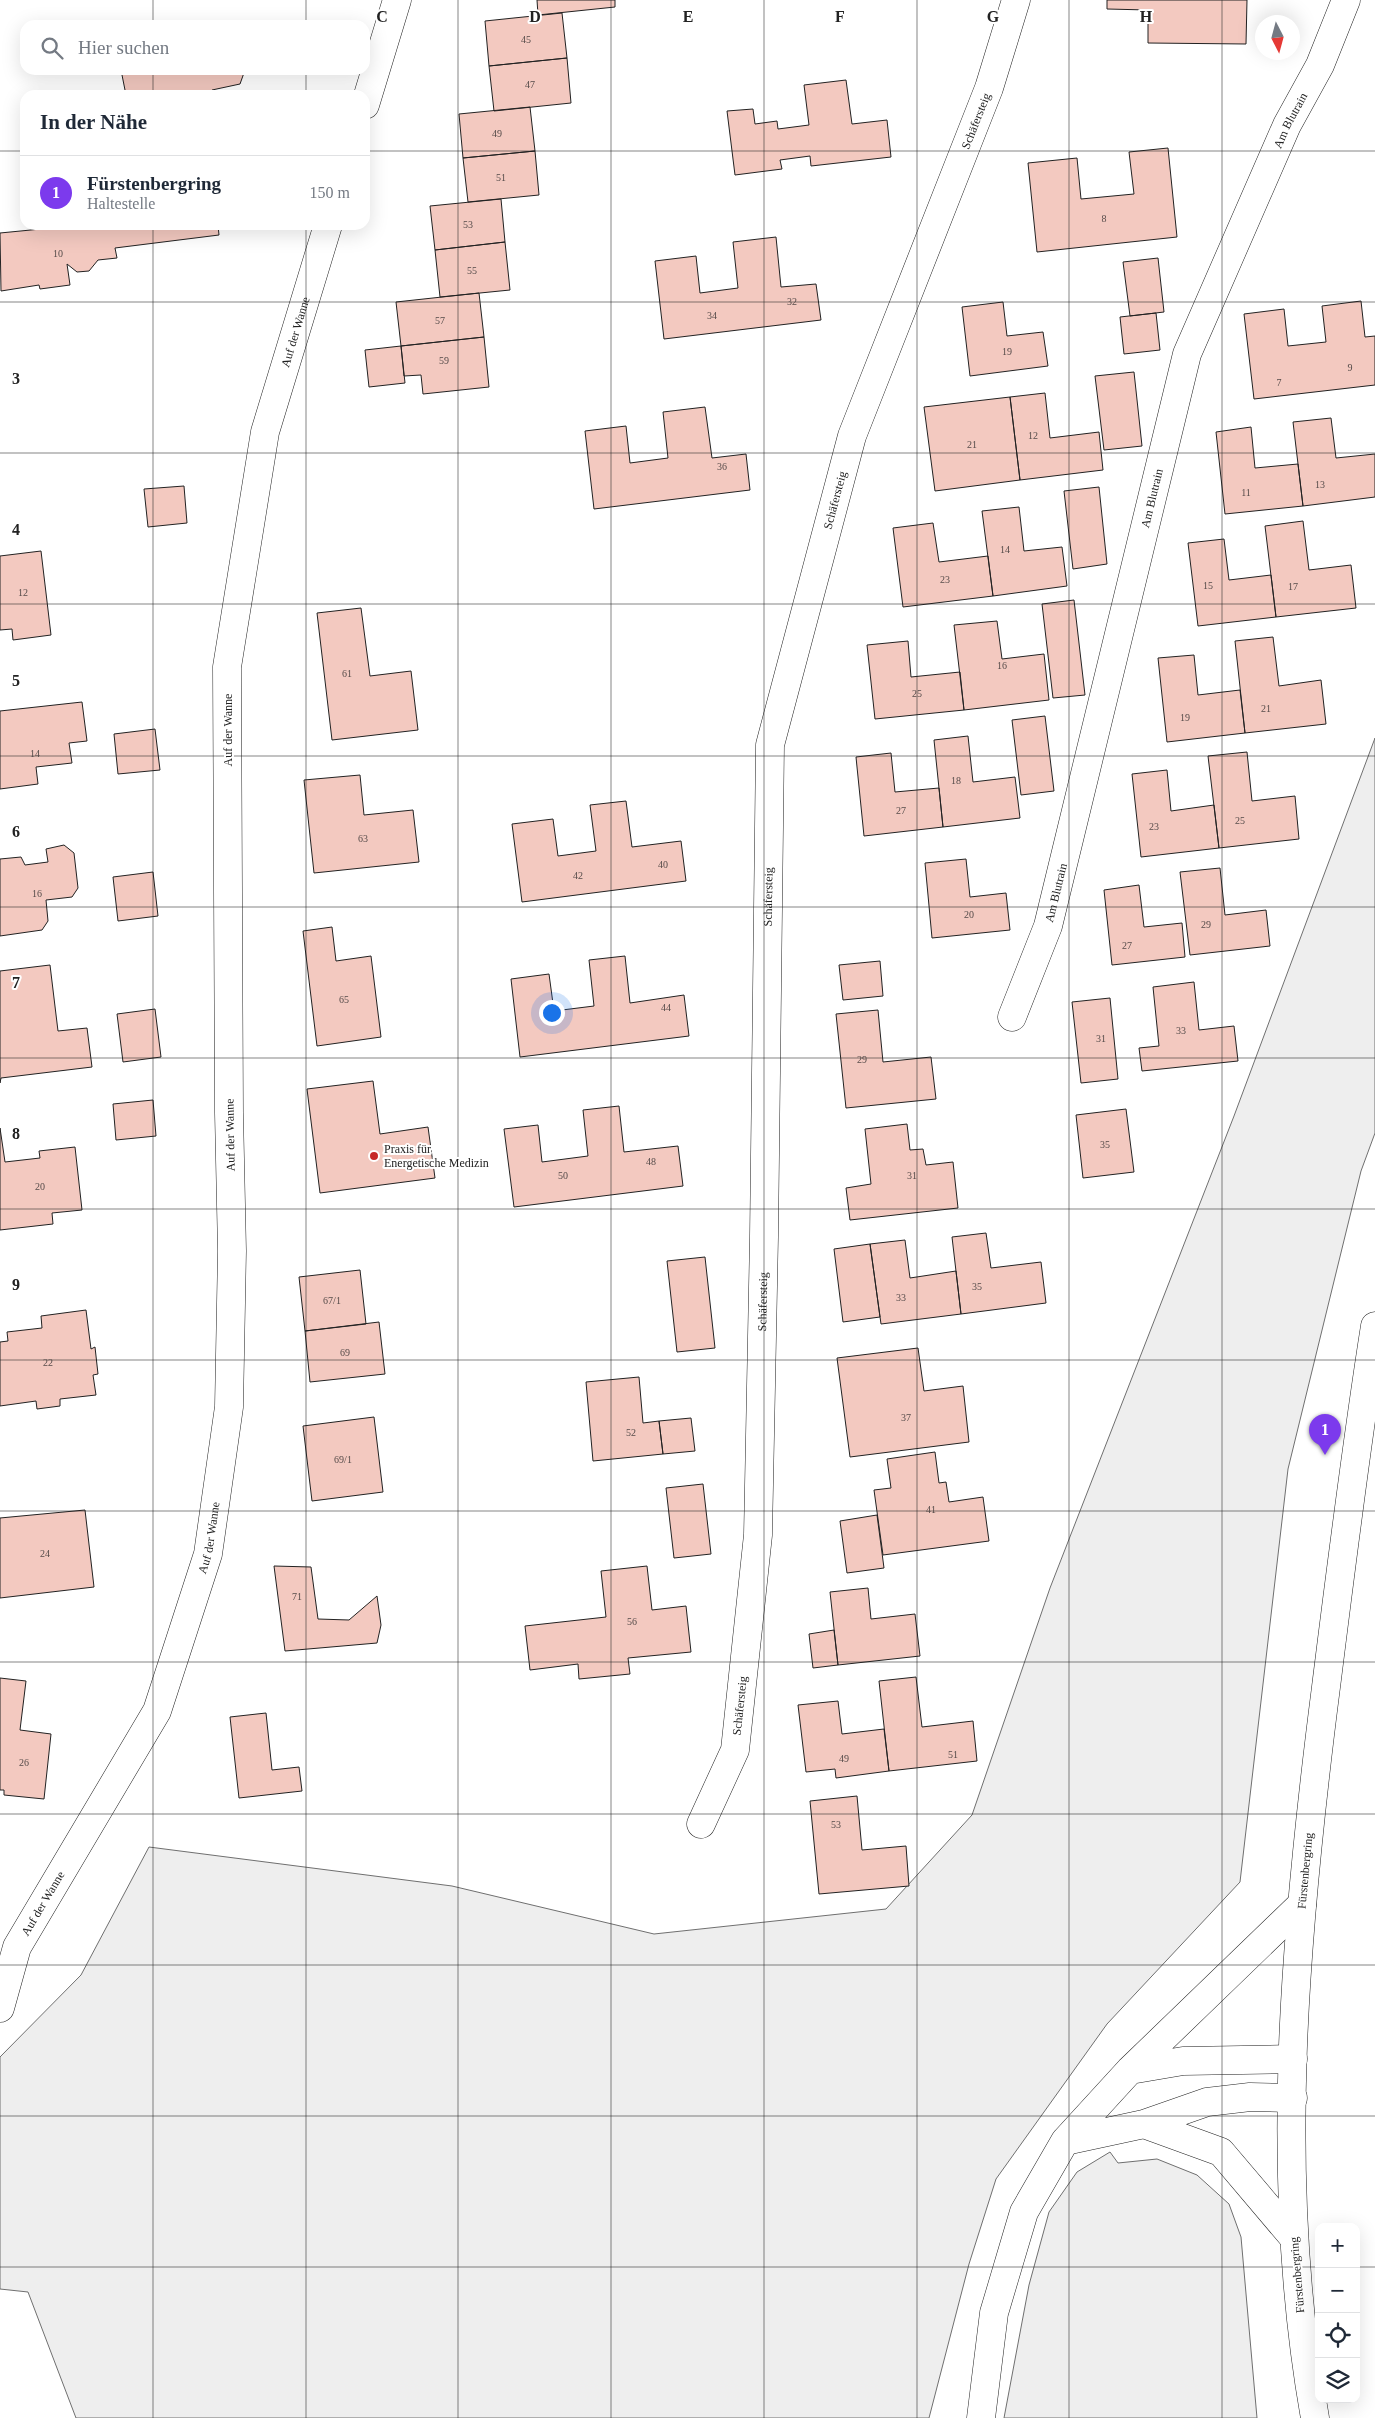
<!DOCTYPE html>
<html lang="de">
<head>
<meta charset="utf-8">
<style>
	:root { --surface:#fff; --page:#f2f2f3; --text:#1f2937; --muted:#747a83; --line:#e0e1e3; --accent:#7c3aed }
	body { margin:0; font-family:"Times New Roman",serif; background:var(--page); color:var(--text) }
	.controls { position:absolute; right:15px; bottom:15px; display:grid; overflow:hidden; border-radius:10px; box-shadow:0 5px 20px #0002 }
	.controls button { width:45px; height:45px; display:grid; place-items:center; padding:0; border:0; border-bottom:1px solid var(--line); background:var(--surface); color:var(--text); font:25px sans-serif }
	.compass { position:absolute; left:1255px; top:15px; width:45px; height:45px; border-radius:50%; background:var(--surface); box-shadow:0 5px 20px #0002; rotate:174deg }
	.you { position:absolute; left:551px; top:1012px; width:18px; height:18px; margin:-12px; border:4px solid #fff; border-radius:50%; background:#1a73e8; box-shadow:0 0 0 8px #1a73e833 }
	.badge { display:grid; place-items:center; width:32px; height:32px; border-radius:50%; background:var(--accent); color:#fff; font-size:16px; font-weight:700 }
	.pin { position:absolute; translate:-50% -41px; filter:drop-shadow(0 1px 2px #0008) }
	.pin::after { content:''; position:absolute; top:26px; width:18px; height:15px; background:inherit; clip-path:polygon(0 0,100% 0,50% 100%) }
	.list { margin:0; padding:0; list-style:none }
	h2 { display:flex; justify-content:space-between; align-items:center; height:65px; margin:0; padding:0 20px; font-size:21px }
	h2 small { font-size:16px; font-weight:400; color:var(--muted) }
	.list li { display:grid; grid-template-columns:32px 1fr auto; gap:15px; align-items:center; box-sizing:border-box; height:75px; padding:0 20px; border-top:1px solid var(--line) }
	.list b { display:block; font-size:19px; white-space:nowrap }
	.list p { margin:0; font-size:16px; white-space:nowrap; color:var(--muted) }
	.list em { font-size:16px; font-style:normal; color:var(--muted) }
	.icon { flex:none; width:28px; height:28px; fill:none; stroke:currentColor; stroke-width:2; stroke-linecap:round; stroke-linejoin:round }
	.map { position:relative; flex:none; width:1375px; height:2418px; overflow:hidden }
	.search { position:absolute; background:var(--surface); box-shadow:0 5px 20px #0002; left:20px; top:20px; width:350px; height:55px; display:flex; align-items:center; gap:12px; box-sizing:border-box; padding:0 18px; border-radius:15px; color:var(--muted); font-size:19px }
	.panel { position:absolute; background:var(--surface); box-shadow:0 5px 20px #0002; left:20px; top:90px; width:350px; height:140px; border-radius:15px }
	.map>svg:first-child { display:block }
	.green { fill:#eee; stroke:#6f6f6f }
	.building { fill:#f3c9c0; stroke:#222 }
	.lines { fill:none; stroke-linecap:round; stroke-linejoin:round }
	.minor-casing { stroke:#222; stroke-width:29 }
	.tertiary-casing { stroke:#222; stroke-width:29 }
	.secondary-casing { stroke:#222; stroke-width:29 }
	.minor { stroke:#fff; stroke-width:28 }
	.tertiary { stroke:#fff; stroke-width:28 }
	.secondary { stroke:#fff; stroke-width:28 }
	.grid { fill:none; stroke:#222; stroke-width:1; stroke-opacity:0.55 }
	.poi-dot { fill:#c62828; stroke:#fff; stroke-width:2 }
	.labels { text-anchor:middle; stroke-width:4; stroke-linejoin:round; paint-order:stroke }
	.number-label { font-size:10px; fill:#564c4a }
	.street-label { font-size:12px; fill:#222; stroke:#fff }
	.poi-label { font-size:12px; fill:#222; stroke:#fff; text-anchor:start }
	.grid-label { font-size:16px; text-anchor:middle; font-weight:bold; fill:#222; stroke:#fff; stroke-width:4; stroke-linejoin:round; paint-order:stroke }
</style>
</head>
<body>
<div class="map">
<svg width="1375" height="2418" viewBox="0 0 1375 2418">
	<rect width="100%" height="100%" fill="#fff"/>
	<!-- green -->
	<path class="green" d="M1375,738V1133L1361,1171L1288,1469L1240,1882L1107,2024L996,2179L969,2264L929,2418H76L28,2292L0,2289V2057L81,1975L149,1847L452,1886L654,1934L886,1909L972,1815L1050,1588L1234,1116Z
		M1110,2152L1118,2163L1157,2159L1197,2175L1229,2204L1241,2237L1257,2418H1004L1029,2285L1049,2212L1077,2172Z"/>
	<!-- building -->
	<path class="building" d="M537,0H615V7L538,15Z
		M1107,0H1247L1246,44L1148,43V10L1107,9Z
		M562,13L567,58L489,66L485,21Z
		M567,58L571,103L494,111L489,66Z
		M121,70H245L240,84L212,90L213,95H126Z
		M846,80L852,124L887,120L891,157L811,166L810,156L780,160L782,169L735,175L727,111L753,109L755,124L777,121L778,129L809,125L804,85Z
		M530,107L535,151L463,158L459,114Z
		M1168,148L1177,237L1037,252L1028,163L1077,158L1081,199L1134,194L1129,152Z
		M535,151L539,195L468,202L463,158Z
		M501,199L505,242L435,250L430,206Z
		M44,225H218L219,235L115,248L117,258L98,260L89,271L77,272L67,264L70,285L40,289L39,285L1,291L0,233L41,229Z
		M776,237L781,287L816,284L821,320L664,339L655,261L696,256L700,293L738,288L733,242Z
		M505,242L510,290L440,297L435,250Z
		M1158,258L1164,312L1130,316L1123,262Z
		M479,293L484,337L401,346L396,302Z
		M1361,301L1365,337L1375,336V385L1254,399L1244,314L1284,309L1288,346L1326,342L1322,306Z
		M1003,302L1007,336L1043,332L1048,366L970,376L962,307Z
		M1156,313L1160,350L1124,354L1120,317Z
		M484,337L489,387L423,394L421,375L404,376L401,346Z
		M401,346L405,383L369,387L365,350Z
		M1134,372L1142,446L1104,450L1095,376Z
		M1045,393L1050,438L1099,432L1103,470L1020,480L1010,397Z
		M1010,397L1020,480L935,491L924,407Z
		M705,407L712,458L746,454L750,490L594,509L585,431L626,426L630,463L668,458L663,412Z
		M1331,418L1336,458L1375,454V497L1303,506L1293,422Z
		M1251,427L1255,468L1298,464L1303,506L1225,514L1216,432Z
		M184,486L187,523L148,527L144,489Z
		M1099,487L1107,564L1073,569L1064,491Z
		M1019,507L1024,551L1062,547L1067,586L993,596L982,511Z
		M1303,521L1309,570L1351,565L1356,608L1276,617L1265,526Z
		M933,523L939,562L988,556L993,596L903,607L893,528Z
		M1224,539L1229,580L1271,575L1276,617L1198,626L1188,543Z
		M41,551L51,635L13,640L12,629L0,630V556Z
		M1074,600L1085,695L1053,698L1042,604Z
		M361,608L370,676L411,671L418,730L332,740L317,613Z
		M997,621L1002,659L1044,654L1049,700L964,710L954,625Z
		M1273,637L1279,686L1321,680L1326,724L1245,733L1235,641Z
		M908,641L911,677L960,672L964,710L875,719L867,645Z
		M1194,655L1198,695L1240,690L1245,733L1167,742L1158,658Z
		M82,702L87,741L69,743L72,763L36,767L38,784L0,789V711Z
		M1045,716L1054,791L1021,795L1012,720Z
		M155,729L160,770L118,774L114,734Z
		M968,736L973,782L1015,777L1020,818L943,827L934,740Z
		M1247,752L1252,801L1295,796L1299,839L1219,848L1208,756Z
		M891,753L895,792L939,788L943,827L864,836L856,757Z
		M1167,770L1171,811L1214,805L1219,848L1141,857L1132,774Z
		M360,775L364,815L413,810L419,862L314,873L304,780Z
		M626,801L632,847L681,841L686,881L522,902L512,824L553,819L558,856L596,851L590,805Z
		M64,845L74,853L78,888L72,897L46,900L48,921L42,930L0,936V859L21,857L25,865L48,862L46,849Z
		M966,859L970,897L1006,893L1010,930L932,938L925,863Z
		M1220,868L1225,915L1266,910L1270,946L1190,955L1180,872Z
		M153,872L158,916L118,921L113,877Z
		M1139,885L1144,927L1182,923L1185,957L1112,965L1104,890Z
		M332,927L336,961L371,956L381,1037L317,1046L303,931Z
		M625,956L630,1003L684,995L689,1036L520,1057L511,979L549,974L554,1011L594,1006L589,960Z
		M880,961L883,996L843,1000L839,965Z
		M50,965L58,1031L87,1028L92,1067L1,1078L0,1083V971Z
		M1194,982L1199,1030L1234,1026L1238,1061L1142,1071L1139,1048L1159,1046L1153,987Z
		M1110,998L1118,1079L1081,1083L1072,1002Z
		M155,1009L161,1057L123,1062L117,1014Z
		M878,1010L883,1062L931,1057L936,1099L846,1108L836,1014Z
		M373,1081L380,1134L428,1127L435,1178L320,1193L307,1089Z
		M153,1100L156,1136L116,1140L113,1104Z
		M619,1106L624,1152L678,1146L683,1186L514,1207L504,1129L538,1125L542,1162L588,1156L583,1110Z
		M1126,1109L1134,1172L1083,1178L1076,1115Z
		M907,1124L910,1150L923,1149L926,1165L953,1162L958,1208L850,1220L846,1188L871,1184L865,1129Z
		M0,1128L5,1162L40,1158L39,1151L75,1147L82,1210L52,1213L53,1224L0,1230Z
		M986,1233L991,1268L1041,1262L1046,1303L961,1314L952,1237Z
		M905,1240L910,1278L956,1271L961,1314L881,1324L870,1244Z
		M870,1244L880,1317L843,1322L834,1249Z
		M705,1257L715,1348L677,1352L667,1261Z
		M360,1270L366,1324L305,1331L299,1277Z
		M86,1310L91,1349L95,1347L98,1374L93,1375L96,1395L60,1399V1406L37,1409L36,1401L0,1406V1342L8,1341L7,1332L42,1328L41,1316Z
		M379,1322L385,1374L310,1382L305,1331Z
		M918,1348L924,1391L963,1386L969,1442L850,1457L837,1358Z
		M639,1377L643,1423L659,1421L663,1454L593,1461L586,1382Z
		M374,1417L383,1492L312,1501L303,1426Z
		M691,1418L695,1451L663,1454L659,1421Z
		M935,1452L939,1483L946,1482L949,1502L983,1497L989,1541L883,1555L874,1490L891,1488L887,1459Z
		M703,1484L711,1554L674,1558L666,1488Z
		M85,1510L94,1587L0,1598V1518Z
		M877,1515L884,1568L847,1573L840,1521Z
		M274,1566L311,1567L318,1619L349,1620L377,1596L381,1625L377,1643L285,1651Z
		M647,1566L652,1610L686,1606L691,1652L628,1658L630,1674L579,1679L578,1664L530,1670L525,1626L606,1617L601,1571Z
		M868,1588L871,1619L915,1614L920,1656L838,1665L830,1592Z
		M834,1630L838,1665L813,1668L809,1634Z
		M916,1677L922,1727L973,1721L977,1761L889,1771L879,1681Z
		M0,1678L26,1681L20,1730L51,1734L44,1799L4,1795V1790H0Z
		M838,1701L842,1734L884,1729L889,1771L836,1778L835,1769L806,1772L798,1705Z
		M266,1713L272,1770L299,1767L302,1791L239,1798L230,1717Z
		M857,1796L862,1850L906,1846L909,1886L819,1894L810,1801Z"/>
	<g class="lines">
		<!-- minor casing -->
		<g class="minor-casing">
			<g id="minor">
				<path d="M365,105L397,0"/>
				<path id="s1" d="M1012,1017L1048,926L1187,354L1287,125L1320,65L1346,0"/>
				<path id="s2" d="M701,1824L735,1750L758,1535L764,1237L770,745L852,436L989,88L1016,0"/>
				<path id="s3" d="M0,2008L17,1947L157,1711L208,1554L229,1407L232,1251L229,1113L227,667L265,432L328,225"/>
			</g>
		</g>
		<!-- tertiary casing -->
		<g class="tertiary-casing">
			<g id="tertiary">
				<path id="s4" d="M1315,2418C1272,2178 1295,1928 1326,1687C1341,1567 1356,1446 1375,1326"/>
			</g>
		</g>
		<!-- secondary casing -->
		<g class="secondary-casing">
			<path id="secondary" d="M1130,2070L1183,2061L1293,2059
				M1144,2124L1221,2152L1293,2237
				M1065,2141L1144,2124L1207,2102L1250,2097L1293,2098
				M981,2418L994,2313L1024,2212L1065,2141L1130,2070L1302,1904"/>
		</g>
		<!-- minor -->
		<use href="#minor" class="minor"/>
		<!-- tertiary -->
		<use href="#tertiary" class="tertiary"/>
		<!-- secondary -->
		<use href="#secondary" class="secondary"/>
	</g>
	<!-- grid -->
	<path class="grid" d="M153,0V25M306,0V25M458,0V2418M611,0V2418M764,0V2418M917,0V2418M1069,0V2418M1222,0V2418M153,70V95M306,70V95M0,151H25M365,151H1375M153,225V2418M306,225V2418M0,302H1375M0,453H1375M0,604H1375M0,756H1375M0,907H1375M0,1058H1375M0,1209H1375M0,1360H1375M0,1511H1375M0,1662H1375M0,1814H1375M0,1965H1375M0,2116H1375M0,2267H1319M1356,2267H1375"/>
	<!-- markers -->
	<circle class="poi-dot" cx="374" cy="1156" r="5"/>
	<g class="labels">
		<!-- number labels -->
		<g class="number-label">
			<text x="526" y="43">45</text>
			<text x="530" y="88">47</text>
			<text x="497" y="137">49</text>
			<text x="501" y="181">51</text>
			<text x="1104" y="222">8</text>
			<text x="468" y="228">53</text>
			<text x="58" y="257">10</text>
			<text x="472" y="274">55</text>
			<text x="792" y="305">32</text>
			<text x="712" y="319">34</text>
			<text x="440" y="324">57</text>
			<text x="1007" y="355">19</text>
			<text x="444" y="364">59</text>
			<text x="1350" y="371">9</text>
			<text x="1279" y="386">7</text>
			<text x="1033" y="439">12</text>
			<text x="972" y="448">21</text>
			<text x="722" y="470">36</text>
			<text x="1320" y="488">13</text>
			<text x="1246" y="496">11</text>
			<text x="1005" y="553">14</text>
			<text x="945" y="583">23</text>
			<text x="1208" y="589">15</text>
			<text x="1293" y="590">17</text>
			<text x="23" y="596">12</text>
			<text x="1002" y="669">16</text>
			<text x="347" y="677">61</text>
			<text x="917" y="697">25</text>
			<text x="1266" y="712">21</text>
			<text x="1185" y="721">19</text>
			<text x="35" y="757">14</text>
			<text x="956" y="784">18</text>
			<text x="901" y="814">27</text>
			<text x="1240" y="824">25</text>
			<text x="1154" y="830">23</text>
			<text x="363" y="842">63</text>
			<text x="663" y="868">40</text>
			<text x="578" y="879">42</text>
			<text x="37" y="897">16</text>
			<text x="969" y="918">20</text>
			<text x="1206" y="928">29</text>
			<text x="1127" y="949">27</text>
			<text x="344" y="1003">65</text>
			<text x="666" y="1011">44</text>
			<text x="1181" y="1034">33</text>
			<text x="1101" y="1042">31</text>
			<text x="862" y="1063">29</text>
			<text x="1105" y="1148">35</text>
			<text x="651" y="1165">48</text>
			<text x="563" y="1179">50</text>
			<text x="912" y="1179">31</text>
			<text x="40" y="1190">20</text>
			<text x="977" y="1290">35</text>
			<text x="901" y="1301">33</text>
			<text x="332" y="1304">67/1</text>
			<text x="345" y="1356">69</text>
			<text x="48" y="1366">22</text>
			<text x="906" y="1421">37</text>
			<text x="631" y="1436">52</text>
			<text x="343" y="1463">69/1</text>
			<text x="931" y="1513">41</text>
			<text x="45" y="1557">24</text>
			<text x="297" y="1600">71</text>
			<text x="632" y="1625">56</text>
			<text x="953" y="1758">51</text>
			<text x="844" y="1762">49</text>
			<text x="24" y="1766">26</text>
			<text x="836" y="1828">53</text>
		</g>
		<!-- street labels -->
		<g class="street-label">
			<text dy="4" stroke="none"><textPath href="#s2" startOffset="1746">Schäfersteig</textPath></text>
			<text dy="4" stroke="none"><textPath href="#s1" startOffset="942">Am Blutrain</textPath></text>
			<text dy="4" stroke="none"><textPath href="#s3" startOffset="1734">Auf der Wanne</textPath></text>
			<text dy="4" stroke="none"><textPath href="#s1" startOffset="538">Am Blutrain</textPath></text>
			<text dy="4" stroke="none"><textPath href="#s2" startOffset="1341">Schäfersteig</textPath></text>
			<text transform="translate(228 730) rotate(-90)" y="4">Auf der Wanne</text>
			<text dy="4" stroke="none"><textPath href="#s1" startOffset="132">Am Blutrain</textPath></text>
			<text dy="4" stroke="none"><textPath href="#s2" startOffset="936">Schäfersteig</textPath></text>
			<text transform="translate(230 1135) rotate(-91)" y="4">Auf der Wanne</text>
			<text dy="4" stroke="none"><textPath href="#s2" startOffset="531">Schäfersteig</textPath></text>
			<text dy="4" stroke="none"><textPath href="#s3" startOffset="519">Auf der Wanne</textPath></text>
			<text dy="4" stroke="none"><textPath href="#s2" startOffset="126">Schäfersteig</textPath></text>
			<text dy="4" stroke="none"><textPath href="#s4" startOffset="549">Fürstenbergring</textPath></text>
			<text dy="4" stroke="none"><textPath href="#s3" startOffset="114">Auf der Wanne</textPath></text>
			<text transform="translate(1297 2275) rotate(-95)" y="4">Fürstenbergring</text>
		</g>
		<!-- poi labels -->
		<g class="poi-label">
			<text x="384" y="1153">Praxis für<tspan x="384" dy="14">Energetische Medizin</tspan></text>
		</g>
	</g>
	<g class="grid-label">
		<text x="382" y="22">C</text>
		<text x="535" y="22">D</text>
		<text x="688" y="22">E</text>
		<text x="840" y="22">F</text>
		<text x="993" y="22">G</text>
		<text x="1146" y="22">H</text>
		<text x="16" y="384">3</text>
		<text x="16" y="535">4</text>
		<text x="16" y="686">5</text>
		<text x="16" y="837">6</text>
		<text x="16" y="988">7</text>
		<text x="16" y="1139">8</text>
		<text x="16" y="1290">9</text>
	</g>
</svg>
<div class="controls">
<button>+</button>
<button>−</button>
<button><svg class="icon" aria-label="locate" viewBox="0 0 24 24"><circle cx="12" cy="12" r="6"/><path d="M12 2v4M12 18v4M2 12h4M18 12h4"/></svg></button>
<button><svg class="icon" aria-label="layers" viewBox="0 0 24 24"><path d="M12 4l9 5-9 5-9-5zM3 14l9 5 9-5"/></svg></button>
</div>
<svg class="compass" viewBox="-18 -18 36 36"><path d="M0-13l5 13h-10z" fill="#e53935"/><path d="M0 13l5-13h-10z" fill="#747a83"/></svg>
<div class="you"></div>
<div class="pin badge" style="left:1325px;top:1455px">1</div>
<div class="search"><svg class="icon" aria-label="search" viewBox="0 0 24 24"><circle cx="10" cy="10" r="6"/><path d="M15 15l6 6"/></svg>Hier suchen</div>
<section class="panel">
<h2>In der Nähe<small></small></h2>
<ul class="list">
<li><span class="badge">1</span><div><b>Fürstenbergring</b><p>Haltestelle</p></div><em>150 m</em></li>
</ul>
</section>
</div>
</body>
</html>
